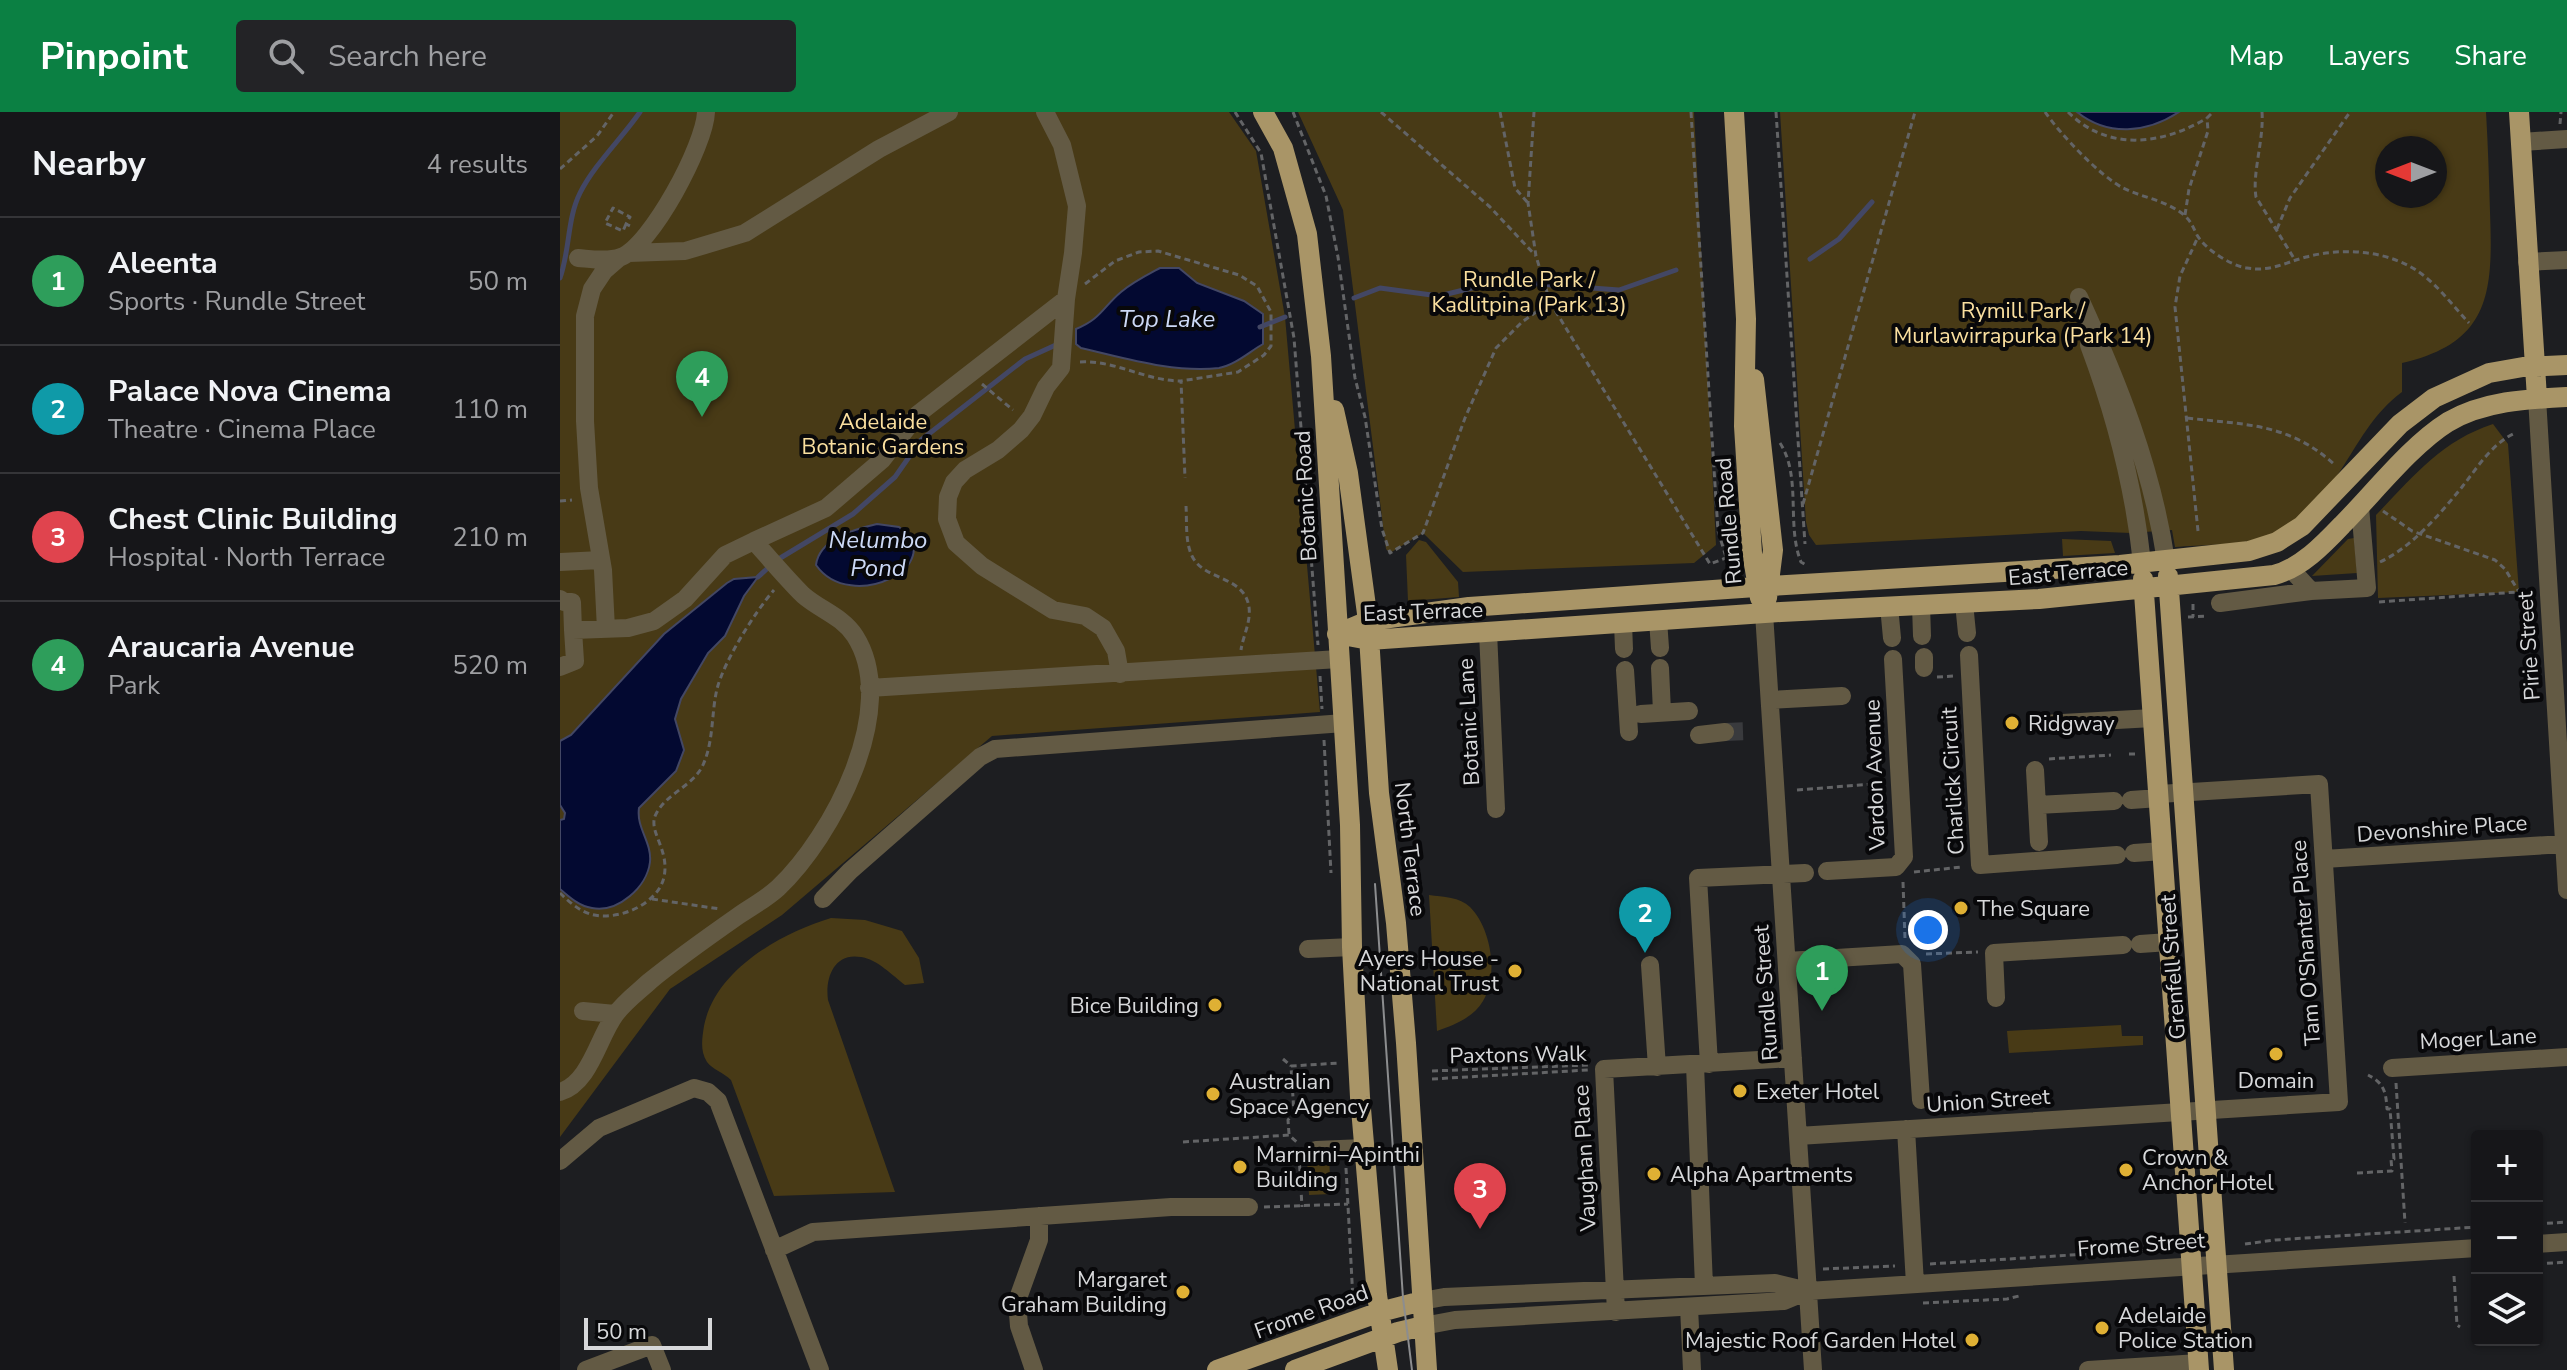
<!DOCTYPE html>
<html lang="en">
<head>
<meta charset="utf-8">
<style>
	:root { --surface:#161619; --page:#232326; --text:#f1f3f6; --muted:#9e9fa2; --line:#353538; --accent:#0b8043 }
	body { margin:0; font-family:"Nunito Sans",sans-serif; background:var(--page); color:var(--text) }
	.controls { position:absolute; right:24px; bottom:24px; display:grid; overflow:hidden; border-radius:8px; box-shadow:0 2px 6px #0004 }
	.controls button { width:72px; height:72px; display:grid; place-items:center; padding:0; border:0; border-bottom:2px solid var(--line); background:var(--surface); color:var(--text); font:40px sans-serif }
	.compass { position:absolute; left:1815px; top:24px; width:72px; height:72px; border-radius:50%; background:var(--surface); box-shadow:0 2px 6px #0004; rotate:270deg }
	.scale { position:absolute; left:24px; bottom:20px; width:128px; box-sizing:border-box; padding-left:8px; border:4px solid #d7d8da; border-top:0; font-size:22px; line-height:28px; white-space:nowrap; color:#d7d8da; -webkit-text-stroke:6px #08080a; paint-order:stroke }
	.you { position:absolute; left:1368px; top:818px; width:28px; height:28px; margin:-20px; border:6px solid #fff; border-radius:50%; background:#1a73e8; box-shadow:0 0 0 12px #1a73e833 }
	.badge { display:grid; place-items:center; width:52px; height:52px; border-radius:50%; background:var(--accent); color:#fff; font-size:26px; font-weight:700 }
	.pin { position:absolute; translate:-50% -66px; filter:drop-shadow(0 2px 4px #0008) }
	.pin::after { content:''; position:absolute; top:42px; width:28px; height:24px; background:inherit; clip-path:polygon(0 0,100% 0,50% 100%) }
	.list { margin:0; padding:0; list-style:none }
	h2 { display:flex; justify-content:space-between; align-items:center; height:104px; margin:0; padding:0 32px; font-size:34px }
	h2 small { font-size:26px; font-weight:400; color:var(--muted) }
	.list li { display:grid; grid-template-columns:52px 1fr auto; gap:24px; align-items:center; box-sizing:border-box; height:128px; padding:0 32px; border-top:2px solid var(--line) }
	.list b { display:block; font-size:30px; white-space:nowrap }
	.list p { margin:0; font-size:26px; white-space:nowrap; color:var(--muted) }
	.list em { font-size:26px; font-style:normal; color:var(--muted) }
	.icon { flex:none; width:44px; height:44px; fill:none; stroke:currentColor; stroke-width:2; stroke-linecap:round; stroke-linejoin:round }
	.map { position:relative; flex:none; width:2007px; height:1258px; overflow:hidden }
	header { display:flex; align-items:center; gap:48px; box-sizing:border-box; height:112px; padding:0 40px; background:var(--accent); color:#fff }
	header strong { font-size:38px }
	nav { display:flex; gap:44px; margin-inline-start:auto; font-size:28px }
	.search { width:560px; height:72px; background:var(--page); display:flex; align-items:center; gap:20px; box-sizing:border-box; padding:0 28px; border-radius:8px; color:var(--muted); font-size:30px }
	main { display:flex }
	aside { flex:1; background:var(--surface) }
	.map>svg:first-child { display:block }
	.green { fill:#483a16; fill-rule:evenodd }
	.water { fill:#030931; stroke:#434764; stroke-width:2 }
	.lines { fill:none; stroke-linecap:round; stroke-linejoin:round }
	.stream { stroke:#434764; stroke-width:5 }
	.minor-tunnel { stroke:#393a3d; stroke-width:18; stroke-dasharray:18 9; stroke-linecap:butt }
	.path { stroke:#636466; stroke-width:3; stroke-dasharray:6 4; stroke-linecap:butt }
	.minor { stroke:#635a44; stroke-width:18 }
	.major { stroke:#a99567; stroke-width:20 }
	.tram { stroke:#8c8d8f; stroke-width:2 }
	.poi-dot { fill:#dfb034; stroke:#08080a; stroke-width:3 }
	.labels { text-anchor:middle; stroke-width:8; stroke-linejoin:round; paint-order:stroke }
	.park-label { font-size:22px; fill:#fadf9f; stroke:#08080a }
	.street-label { font-size:22px; fill:#d7d8da; stroke:#08080a }
	.poi-label { font-size:22px; fill:#d7d8da; stroke:#08080a; text-anchor:start }
	.water-label { font-size:24px; font-style:italic; fill:#ccd9f6; stroke:#08080a }
</style>
</head>
<body>
<header>
<strong>Pinpoint</strong>
<div class="search"><svg class="icon" aria-label="search" viewBox="0 0 24 24"><circle cx="10" cy="10" r="6"/><path d="M15 15l6 6"/></svg>Search here</div>
<nav><a>Map</a><a>Layers</a><a>Share</a></nav>
</header>
<main>
<aside>
<h2>Nearby<small>4 results</small></h2>
<ul class="list">
<li><span class="badge" style="background:#2e9e5b">1</span><div><b>Aleenta</b><p>Sports · Rundle Street</p></div><em>50 m</em></li>
<li><span class="badge" style="background:#0f9aa8">2</span><div><b>Palace Nova Cinema</b><p>Theatre · Cinema Place</p></div><em>110 m</em></li>
<li><span class="badge" style="background:#e0444e">3</span><div><b>Chest Clinic Building</b><p>Hospital · North Terrace</p></div><em>210 m</em></li>
<li><span class="badge" style="background:#2e9e5b">4</span><div><b>Araucaria Avenue</b><p>Park</p></div><em>520 m</em></li>
</ul>
</aside>
<div class="map">
<svg width="2007" height="1258" viewBox="0 0 2007 1258">
	<rect width="100%" height="100%" fill="#1d1e21"/>
	<!-- green -->
	<path class="green" d="M0,0H669L696,39L725,205L760,600L432,624L222,803L110,877L0,1025Z
		M738,0H1134L1156,433L1134,451L903,460L863,421L830,441L826,437L783,98Z
		M1220,0H1926C1928,33 1929,67 1930,100C1933,179 1931,231 1842,251V280C1815,300 1802,325 1784,353C1765,384 1738,413 1702,426C1681,433 1639,433 1615,435L1612,418L1571,421L1521,419L1256,433L1249,423L1246,410ZM1827,36H1875V84H1827Z
		M1933,312L1948,332L1959,480L1818,486L1816,403C1853,365 1881,329 1933,312Z
		M1794,426L1797,461L1752,464L1788,427Z
		M1502,427L1551,429L1555,441L1503,444Z
		M859,428L866,430L898,470L899,485L848,489L846,443Z
		M869,783C883,785 900,785 910,795C931,816 939,863 923,889C914,905 894,913 877,919Z
		M271,806L305,808L342,819L359,846L364,871L345,873C333,864 317,847 301,845C274,840 265,866 268,888L335,1080L214,1084L171,968C164,961 152,957 147,950C140,939 142,927 144,914C155,858 221,821 271,806Z
		M1561,913L1562,924H1583V933L1449,941L1447,919Z
		M769,1045L771,1082L749,1083L747,1046Z"/>
	<!-- water -->
	<path class="water" d="M1517,0H1619C1587,21 1548,25 1517,0Z
		M600,156H619L637,171L684,189L703,202V232C689,240 675,253 659,256C613,261 565,246 521,236L516,232V217C541,207 543,195 561,180C573,170 587,163 600,156Z
		M317,412L339,415C391,452 291,503 256,453C259,427 295,417 317,412Z
		M198,465L184,484L165,524L148,541L121,587L115,607L124,638L116,659L79,696C76,716 92,730 90,750C87,775 58,801 32,796C19,794 9,785 0,777V708L4,707L5,701L0,693V629L11,623L104,522L167,471L174,467Z"/>
	<g class="lines">
		<!-- stream -->
		<path class="stream" d="M1250,147L1279,127L1312,90
			M0,166C10,138 7,107 20,81C34,53 62,26 80,0
			M794,186L820,176L879,184L920,174L963,171L1059,178L1116,158
			M700,215L725,205
			M217,448L293,402L335,365L361,328L465,247L498,232
			M198,465L210,454"/>
		<!-- minor-tunnel -->
		<path class="minor-tunnel" d="M1165,620L1192,619"/>
		<!-- path -->
		<path class="path" d="M675,0L701,41L734,226L758,533
			M733,0L766,84L778,145L795,266L805,305L822,417L830,441L863,421L905,306L936,236L962,210L990,190L976,144L968,91L974,0
			M821,0L930,95L976,144
			M940,0L955,76L968,91
			M1131,0L1158,419L1170,458
			M1216,0L1245,432
			M1485,0C1501,23 1539,63 1563,76C1583,86 1606,88 1624,103C1631,109 1633,115 1637,123C1645,137 1671,154 1687,156C1710,160 1724,151 1746,145C1783,135 1831,138 1863,163C1880,176 1894,195 1909,211
			M1508,0C1548,40 1602,33 1647,6
			M1702,0C1704,28 1692,61 1696,85L1735,148
			M2000,12L2001,0
			M0,57L37,24L54,0
			M1625,103L1629,77L1648,19L1647,6L1653,0
			M66,112L63,119L45,111L53,96L70,105L66,112L72,115
			M1717,117L1730,86L1790,0
			M525,172L555,149L579,140L598,139L679,163L697,174L711,200V234L704,243L678,260L621,269
			M990,190L1150,452L1171,444
			M520,250C556,248 585,269 621,269L625,366
			M422,272L453,298
			M1627,306C1687,313 1729,311 1775,353
			M1220,331C1242,365 1226,413 1241,450L1246,453
			M0,389L12,388
			M1243,392L1355,0
			M626,394C627,409 625,430 632,444C644,469 684,463 689,495C691,510 683,524 681,538
			M1823,399L1852,419L1935,448L1945,457L1959,480
			M1638,419L1615,195L1620,164L1638,125
			M1820,450C1852,435 1880,402 1902,375C1917,356 1931,333 1953,322
			M1819,490L1971,479
			M1633,492V505
			M1628,505L1648,504
			M760,564L762,597
			M1377,565L1394,564
			M764,628L771,761
			M1569,642H1577
			M1489,647L1551,643
			M1237,678L1325,671
			M1354,760L1402,755
			M1343,770L1345,827
			M0,781C8,789 18,798 30,802C56,810 98,793 104,765C110,737 87,719 96,702C106,682 131,675 142,655C154,631 151,602 157,577C164,549 195,500 214,478
			M92,787L160,797
			M1366,842L1418,840
			M723,947L731,954
			M872,959L1028,953
			M872,967L1028,958
			M1836,971L1845,1111
			M773,996L783,995
			M733,998L768,996
			M729,1022L728,1008L734,1001L731,954L780,951
			M623,1030L729,1023L739,1032
			M739,1043L742,1095
			M786,1056L793,1188
			M1797,1061L1832,1059L1831,1047H1834L1830,997H1827C1826,980 1824,971 1808,963
			M704,1095L788,1092
			M1977,1112L2007,1110
			M1685,1132L1715,1128L1917,1115
			M1370,1152L1606,1137
			M1977,1152L2007,1150
			M1263,1157L1335,1154
			M1894,1164L1897,1213L1900,1215
			M1363,1191L1447,1187L1459,1184"/>
		<!-- minor -->
		<path class="minor" d="M485,0L502,33L517,94L513,141L506,187L501,256L486,275L472,304L461,318L438,338L405,358L394,370L388,385L387,407L396,431L422,454L493,498L525,504L543,516L556,539L560,562
			M1961,30L2007,27
			M69,141L125,139L185,121L319,37L389,0
			M18,146C31,147 48,150 61,145C91,134 145,33 146,0
			M1967,150L2007,148
			M1519,185C1558,270 1592,355 1606,449
			M1529,233C1556,305 1574,375 1582,451
			M1977,286L2007,778
			M0,450L41,448
			M1731,457L1751,479L1807,476L1800,395
			M0,487L4,490H12L13,518L68,516L94,509L125,487L165,443L194,429
			M1404,491L1407,521
			M1660,491L1751,479
			M1361,493L1362,524
			M1329,494L1332,526
			M1204,501L1253,1258
			M1098,508L1100,536
			M1063,511L1064,537
			M46,517L43,458L29,376L25,309V204L32,177L44,159L59,146
			M928,520L936,697
			M1409,543L1420,753L1557,743
			M1364,545V556
			M0,555L15,549L13,518
			M1100,556L1102,600
			M1065,558L1069,620
			M309,576L779,547
			M1210,588L1282,584
			M1081,602L1129,599
			M1484,612L1593,606
			M1139,623L1165,620
			M1475,658L1479,730
			M1571,688L1599,686
			M1477,693L1554,689
			M1574,741L1603,739
			M1764,747L2004,732
			M1267,759L1336,755L1344,745L1333,547
			M263,787L290,759L420,645L435,637L784,611
			M1580,832L1609,830
			M748,837L792,835
			M1227,849L1342,842L1352,852L1361,988
			M1090,853L1097,955
			M1436,886L1434,841L1563,833
			M23,899L55,902
			M1149,952L1138,766L1245,761
			M1135,953L1144,1174
			M1832,956L2007,945
			M0,980C30,971 38,926 55,903C64,890 78,880 90,869C118,846 148,825 178,804C191,795 206,787 218,776C272,725 341,596 295,524C282,504 260,498 243,483C226,466 210,447 194,429L266,396L322,348L358,302L506,187
			M1346,1017L1355,1172
			M1238,1024L1779,990L1759,672L1599,682
			M756,1038L804,1036
			M0,1049L39,1016L134,976L148,980L158,989L260,1258
			M1977,1132L2007,1130
			M214,1138L253,1120L611,1095H689
			M862,1189L884,1185L1215,1171L1248,1179L1917,1136
			M1129,1195L1132,1258
			M1056,1200L1044,957L1233,946
			M863,1214L895,1208L1224,1189L1248,1179
			M26,1258L92,1233L102,1258
			M474,1258L459,1214L457,1189L479,1128V1104
			M1528,1258L1639,1251"/>
		<!-- major -->
		<path class="major" d="M703,0L723,36L747,122L761,244L790,713L792,835L800,985L817,1183L828,1258
			M1174,0L1186,207L1184,314L1192,441L1200,486
			M1959,0L1977,286
			M1194,267L1213,438L1207,486
			M774,298L788,361L808,509L819,681L836,811L846,931L867,1258
			M1608,464L1664,1258
			M1583,467L1639,1258
			M777,522L808,509L909,495L1210,474L1560,453L1689,439L1717,430L1742,414L1840,312L1874,286L1929,261L1963,255L2007,253
			M777,522L809,528L1221,500L1479,487L1714,463C1741,456 1763,433 1782,413C1813,382 1851,333 1888,310C1924,289 1967,287 2007,285
			M657,1258L820,1200L862,1189
			M735,1258L838,1220L863,1214"/>
		<!-- tram -->
		<path class="tram" d="M815,772L843,1186L852,1258"/>
	</g>
	<!-- markers -->
	<g class="poi-dot">
		<circle cx="1452" cy="611" r="8"/>
		<circle cx="1401" cy="796" r="8"/>
		<circle cx="955" cy="859" r="8"/>
		<circle cx="655" cy="893" r="8"/>
		<circle cx="1716" cy="942" r="8"/>
		<circle cx="1180" cy="979" r="8"/>
		<circle cx="653" cy="982" r="8"/>
		<circle cx="680" cy="1055" r="8"/>
		<circle cx="1566" cy="1058" r="8"/>
		<circle cx="1094" cy="1062" r="8"/>
		<circle cx="623" cy="1180" r="8"/>
		<circle cx="1542" cy="1216" r="8"/>
		<circle cx="1412" cy="1228" r="8"/>
	</g>
	<g class="labels">
		<!-- park labels -->
		<g class="park-label">
			<text x="969" y="175">Rundle Park /<tspan x="969" dy="25">Kadlitpina (Park 13)</tspan></text>
			<text x="1463" y="206">Rymill Park /<tspan x="1463" dy="25">Murlawirrapurka (Park 14)</tspan></text>
			<text x="323" y="317">Adelaide<tspan x="323" dy="25">Botanic Gardens</tspan></text>
		</g>
		<!-- street labels -->
		<g class="street-label">
			<text transform="translate(745 384) rotate(-93)" y="8">Botanic Road</text>
			<text transform="translate(1168 409) rotate(-95)" y="8">Rundle Road</text>
			<text transform="translate(1508 460) rotate(-5)" y="8">East Terrace</text>
			<text transform="translate(863 499) rotate(-2)" y="8">East Terrace</text>
			<text transform="translate(1968 534) rotate(-94)" y="8">Pirie Street</text>
			<text transform="translate(908 610) rotate(-93)" y="8">Botanic Lane</text>
			<text transform="translate(1314 663) rotate(-92)" y="8">Vardon Avenue</text>
			<text transform="translate(1392 669) rotate(-93)" y="8">Charlick Circuit</text>
			<text transform="translate(1882 716) rotate(-4)" y="8">Devonshire Place</text>
			<text transform="translate(851 737) rotate(83)" y="8">North Terrace</text>
			<text transform="translate(1745 831) rotate(-94)" y="8">Tam O'Shanter Place</text>
			<text transform="translate(1612 855) rotate(-94)" y="8">Grenfell Street</text>
			<text transform="translate(1205 881) rotate(-94)" y="8">Rundle Street</text>
			<text transform="translate(1918 926) rotate(-3)" y="8">Moger Lane</text>
			<text transform="translate(958 942) rotate(-1)" y="8">Paxtons Walk</text>
			<text transform="translate(1428 988) rotate(-4)" y="8">Union Street</text>
			<text transform="translate(1024 1046) rotate(-93)" y="8">Vaughan Place</text>
			<text transform="translate(1581 1132) rotate(-4)" y="8">Frome Street</text>
			<text transform="translate(751 1199) rotate(-20)" y="8">Frome Road</text>
		</g>
		<!-- poi labels -->
		<g class="poi-label">
			<text x="1468" y="619">Ridgway</text>
			<text x="1417" y="804">The Square</text>
			<text x="939" y="854" text-anchor="end">Ayers House -<tspan x="939" dy="25">National Trust</tspan></text>
			<text x="639" y="901" text-anchor="end">Bice Building</text>
			<text x="1716" y="976" text-anchor="middle">Domain</text>
			<text x="669" y="977">Australian<tspan x="669" dy="25">Space Agency</tspan></text>
			<text x="1196" y="987">Exeter Hotel</text>
			<text x="696" y="1050">Marnirni–Apinthi<tspan x="696" dy="25">Building</tspan></text>
			<text x="1582" y="1053">Crown &amp;<tspan x="1582" dy="25">Anchor Hotel</tspan></text>
			<text x="1110" y="1070">Alpha Apartments</text>
			<text x="607" y="1175" text-anchor="end">Margaret<tspan x="607" dy="25">Graham Building</tspan></text>
			<text x="1558" y="1211">Adelaide<tspan x="1558" dy="25">Police Station</tspan></text>
			<text x="1396" y="1236" text-anchor="end">Majestic Roof Garden Hotel</text>
		</g>
		<!-- water labels -->
		<g class="water-label">
			<text x="607" y="215">Top Lake</text>
			<text x="318" y="436">Nelumbo<tspan x="318" dy="28">Pond</tspan></text>
		</g>
	</g>
</svg>
<div class="controls">
<button>+</button>
<button>−</button>
<button><svg class="icon" aria-label="layers" viewBox="0 0 24 24"><path d="M12 4l9 5-9 5-9-5zM3 14l9 5 9-5"/></svg></button>
</div>
<svg class="compass" viewBox="-18 -18 36 36"><path d="M0-13l5 13h-10z" fill="#e53935"/><path d="M0 13l5-13h-10z" fill="#9e9fa2"/></svg>
<div class="scale">50 m</div>
<div class="you"></div>
<div class="pin badge" style="left:1262px;top:899px;background:#2e9e5b">1</div>
<div class="pin badge" style="left:1085px;top:841px;background:#0f9aa8">2</div>
<div class="pin badge" style="left:920px;top:1117px;background:#e0444e">3</div>
<div class="pin badge" style="left:142px;top:305px;background:#2e9e5b">4</div>
</div>
</main>
</body>
</html>
